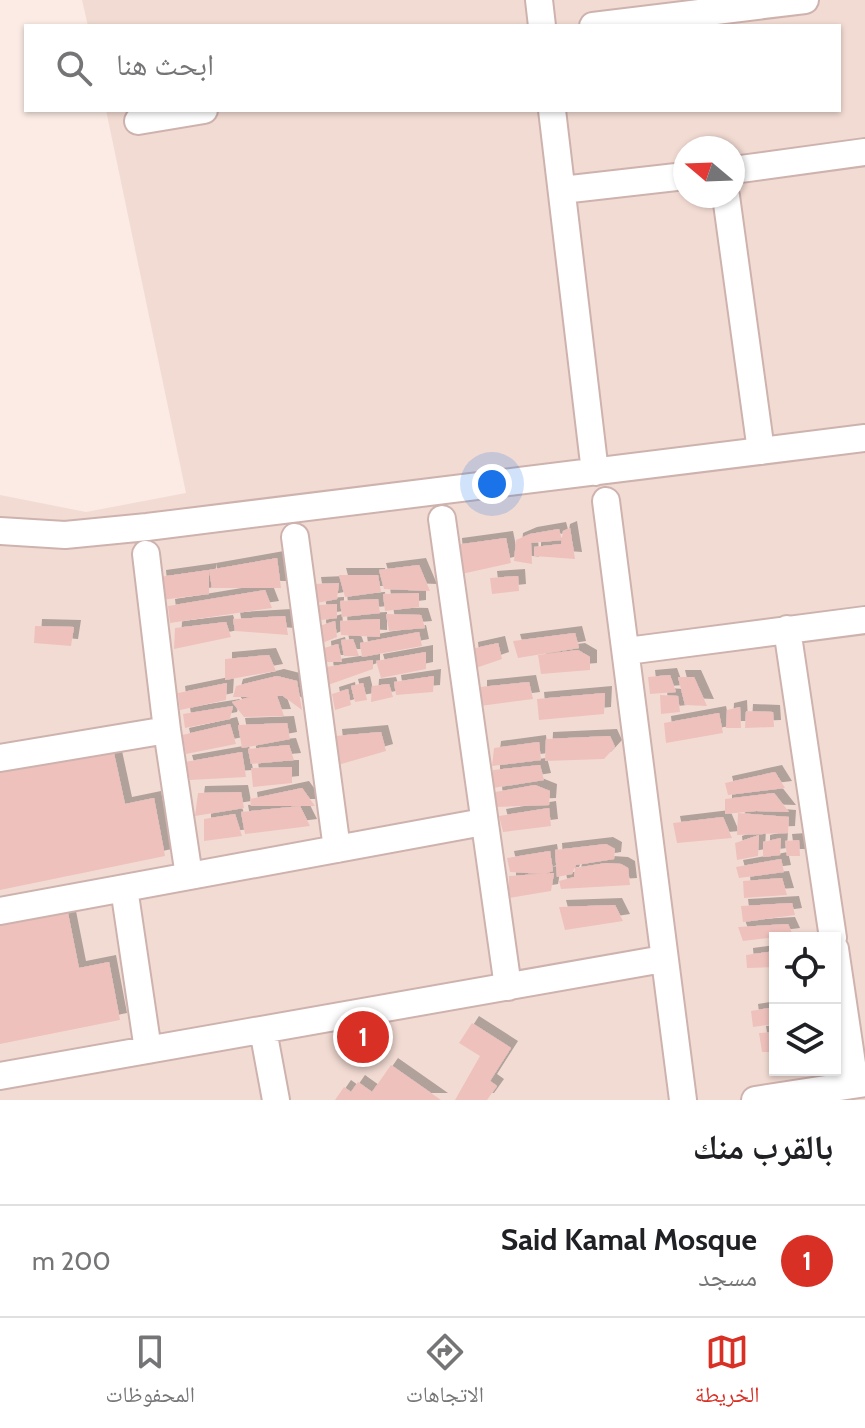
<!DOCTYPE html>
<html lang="ar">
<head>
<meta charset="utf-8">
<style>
	:root { --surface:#fff; --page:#f2f2f2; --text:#202124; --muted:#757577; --line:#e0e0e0; --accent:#d93025 }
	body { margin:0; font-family:Cabin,"Noto Naskh Arabic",sans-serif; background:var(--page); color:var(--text); direction:rtl }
	.controls { position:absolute; right:24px; bottom:24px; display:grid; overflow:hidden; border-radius:0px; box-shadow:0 2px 6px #0004 }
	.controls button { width:72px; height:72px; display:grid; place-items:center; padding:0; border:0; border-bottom:2px solid var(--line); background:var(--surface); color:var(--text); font:40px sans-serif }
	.compass { position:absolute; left:673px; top:136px; width:72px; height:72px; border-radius:50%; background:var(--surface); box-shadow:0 2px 6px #0004; rotate:289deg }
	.you { position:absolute; left:492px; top:484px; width:28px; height:28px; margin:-20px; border:6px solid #fff; border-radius:50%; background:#1a73e8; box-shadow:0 0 0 12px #1a73e833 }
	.badge { display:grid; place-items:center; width:52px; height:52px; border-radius:50%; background:var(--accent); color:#fff; font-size:26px; font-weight:700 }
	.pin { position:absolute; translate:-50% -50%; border:4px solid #fff; box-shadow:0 2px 8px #0006 }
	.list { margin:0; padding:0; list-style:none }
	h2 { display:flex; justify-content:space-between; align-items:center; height:104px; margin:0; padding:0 32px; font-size:34px }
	h2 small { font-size:26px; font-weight:400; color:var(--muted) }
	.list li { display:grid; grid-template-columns:52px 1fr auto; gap:24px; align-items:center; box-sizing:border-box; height:112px; padding:0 32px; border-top:2px solid var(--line) }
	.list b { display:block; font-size:30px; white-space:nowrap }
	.list p { margin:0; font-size:26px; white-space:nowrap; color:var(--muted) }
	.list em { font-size:26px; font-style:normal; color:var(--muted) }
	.icon { flex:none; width:44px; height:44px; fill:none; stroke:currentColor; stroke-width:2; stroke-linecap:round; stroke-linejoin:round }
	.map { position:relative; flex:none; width:865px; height:1100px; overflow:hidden; direction:ltr }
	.search { position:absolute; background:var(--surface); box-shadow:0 2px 6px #0004; left:24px; right:24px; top:24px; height:88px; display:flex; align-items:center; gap:20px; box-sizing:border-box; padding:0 28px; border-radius:0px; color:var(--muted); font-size:30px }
	.sheet { height:216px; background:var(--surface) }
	nav { display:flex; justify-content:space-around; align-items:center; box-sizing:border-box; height:112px; border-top:2px solid var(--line); background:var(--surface); font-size:22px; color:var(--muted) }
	nav a { display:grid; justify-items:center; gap:4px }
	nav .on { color:var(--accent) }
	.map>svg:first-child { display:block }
	.residential { fill:#f2dbd3; fill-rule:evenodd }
	.building { fill:#efc1bd; filter:url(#shadow) }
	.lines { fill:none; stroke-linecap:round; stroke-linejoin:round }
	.minor-casing { stroke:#ceb2ae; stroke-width:30 }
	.minor { stroke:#fff; stroke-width:26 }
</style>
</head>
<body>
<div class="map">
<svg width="865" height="1100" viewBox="0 0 865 1100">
	<defs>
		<filter id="shadow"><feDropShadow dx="7" dy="-7" stdDeviation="0" flood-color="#0004"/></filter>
	</defs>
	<rect width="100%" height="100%" fill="#fbebe4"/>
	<!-- residential -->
	<path class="residential" d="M82,0H865V1100H0V495L86,512L186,493L106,110H839V26H88ZM685,148H733V196H685ZM775,938H835V1070H775Z"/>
	<!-- building -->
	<path class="building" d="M570,528L575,559L534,556V547L561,544L563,531Z
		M559,529L562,540L531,543L532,564L514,561L516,540L530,534Z
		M506,538L511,563L457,575L455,545Z
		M277,558L281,588H212L209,570Z
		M419,565L430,591L384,589L379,570Z
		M209,570V594L161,600L159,577Z
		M339,575H378L381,592L345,597Z
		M518,576L519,591L492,594L490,578Z
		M339,583L337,599L317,603L314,584Z
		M265,590L272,608L170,623L168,606Z
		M419,593V607L385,611L383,594Z
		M378,599L380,613L342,617L340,601Z
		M337,604V618L321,620L318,605Z
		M386,614L421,615L425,628L389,631Z
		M285,616L288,635L235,631L233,619Z
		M380,619V637L341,635L340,621Z
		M335,621L337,637L320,644L319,626Z
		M226,622L231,637L174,649L175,628Z
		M35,626L74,627L71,646L34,643Z
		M419,632L422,646L362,657L360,643Z
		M575,633L579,648L518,658L513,641Z
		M353,639L359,656H344L341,640Z
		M498,643L502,659L473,669L471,649Z
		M338,644L342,662H325L324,648Z
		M578,650L590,657V670L541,674L538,655Z
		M426,652V669L381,678L376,661Z
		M269,655L276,671L225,680V659Z
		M373,660V669L328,685L326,667Z
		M670,675L676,692L650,694L648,677Z
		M277,676L297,681L302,710L283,696H277L284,716L244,717L232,702L250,697H233L236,686Z
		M434,676L433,692L396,695L394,682Z
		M678,677H694L707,706L685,705Z
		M529,682L533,699L480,706V687Z
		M227,683L226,700L180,710L178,693Z
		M363,683L367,700L355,702L351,686Z
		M389,684L393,697L371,702L372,686Z
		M348,689L351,705L335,710L332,694Z
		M605,693L604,714L539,720L537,699Z
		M660,695L678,696L680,712L661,714Z
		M233,706L230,719L185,728L183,714Z
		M740,707L741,728H726L727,710Z
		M746,711L773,712L774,727L745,728Z
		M719,713L723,733L666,743L664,723Z
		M287,723L290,739L242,748L238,725Z
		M230,724L236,744L186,754L182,735Z
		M381,732L386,751L338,765L335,736Z
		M610,736L615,747L604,759L545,761L546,739Z
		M539,742L541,760L492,766L494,748Z
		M112,744L125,804L154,798L165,856L0,890V767Z
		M289,745L294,760L251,764L248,749Z
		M242,752L246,777L190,780L185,762Z
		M540,765L544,780L493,788V770Z
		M292,767V783L253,787L251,768Z
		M775,772L785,788L728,795L725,783Z
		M535,785L550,791L549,805L496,807L495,792Z
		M302,788L315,806H251L250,799Z
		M241,792L244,808L195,816L198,793Z
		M774,793L789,812L756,811L725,814V799Z
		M300,806L310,826L245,834L241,812Z
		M549,808L551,826L503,832L499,816Z
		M738,813L789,817L788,833L737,835Z
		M235,814L242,836L204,841V819Z
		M723,817L732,838L677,843L673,823Z
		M759,835L758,856L737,860L735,843Z
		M781,838L780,855L763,857V842Z
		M799,840L800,856H787L785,841Z
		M606,844L615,849L614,859L576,865L572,874L557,877L555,850Z
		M550,851L553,871L544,874L510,872L507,858Z
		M781,859L784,872L739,878L736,867Z
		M606,863L621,864L628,868L630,885L561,889L559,881L574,877L575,868Z
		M554,873L551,891L509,898V876Z
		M782,878L787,895L744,898L743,881Z
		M792,903L795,915L743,922L741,906Z
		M615,905L623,921L565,930L559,907Z
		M67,908L79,968L109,962L120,1020L0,1044V921Z
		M788,924L793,935L743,941L738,927Z
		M775,951V967L747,968L746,955Z
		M775,1007V1024L753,1027L751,1011Z
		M472,1023L511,1048L490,1081L497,1086L487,1100H455L480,1056L459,1043Z
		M775,1032V1052H762L759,1033Z
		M391,1065L441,1100H335L344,1087L351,1092L358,1082L372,1092Z"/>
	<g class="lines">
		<!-- minor casing -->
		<g class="minor-casing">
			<path id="minor" d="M539,0L542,26
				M593,26L805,0
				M552,110L595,472
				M138,121L204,110
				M733,170L865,152
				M562,190L685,176
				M726,196L761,451
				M606,501L683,1100
				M442,519L508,987
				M0,531L65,535L147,527L865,438
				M295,537L337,849
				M146,554L167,730L189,876
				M787,629L833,938
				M627,651L865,620
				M0,758L167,730
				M124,888L148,1050
				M0,911L483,822
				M835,949L855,1084
				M263,1030L276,1100
				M0,1076L663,959
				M755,1100L865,1083"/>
		</g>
		<!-- minor -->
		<use href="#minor" class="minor"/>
	</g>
</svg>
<div class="controls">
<button><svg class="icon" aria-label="locate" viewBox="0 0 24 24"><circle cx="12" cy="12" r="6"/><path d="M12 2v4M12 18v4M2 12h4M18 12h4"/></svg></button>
<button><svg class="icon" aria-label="layers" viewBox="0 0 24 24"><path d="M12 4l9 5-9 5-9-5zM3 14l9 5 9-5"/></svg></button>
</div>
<svg class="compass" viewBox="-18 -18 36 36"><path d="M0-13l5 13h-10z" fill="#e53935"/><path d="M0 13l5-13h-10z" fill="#757577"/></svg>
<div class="you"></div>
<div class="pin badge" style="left:363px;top:1037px">1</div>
<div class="search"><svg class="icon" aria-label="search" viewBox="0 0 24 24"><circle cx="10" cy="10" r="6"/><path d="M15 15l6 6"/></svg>ابحث هنا</div>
</div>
<section class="sheet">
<h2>بالقرب منك<small></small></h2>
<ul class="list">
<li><span class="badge">1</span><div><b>Said Kamal Mosque</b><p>مسجد</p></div><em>200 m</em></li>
</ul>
</section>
<nav>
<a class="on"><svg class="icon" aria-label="map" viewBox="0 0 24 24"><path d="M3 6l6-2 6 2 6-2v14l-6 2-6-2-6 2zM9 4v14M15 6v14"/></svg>الخريطة</a>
<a><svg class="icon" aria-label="directions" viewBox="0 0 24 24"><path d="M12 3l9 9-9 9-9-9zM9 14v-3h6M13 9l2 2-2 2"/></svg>الاتجاهات</a>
<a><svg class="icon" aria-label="saved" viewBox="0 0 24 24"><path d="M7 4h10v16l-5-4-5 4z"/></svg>المحفوظات</a>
</nav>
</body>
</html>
